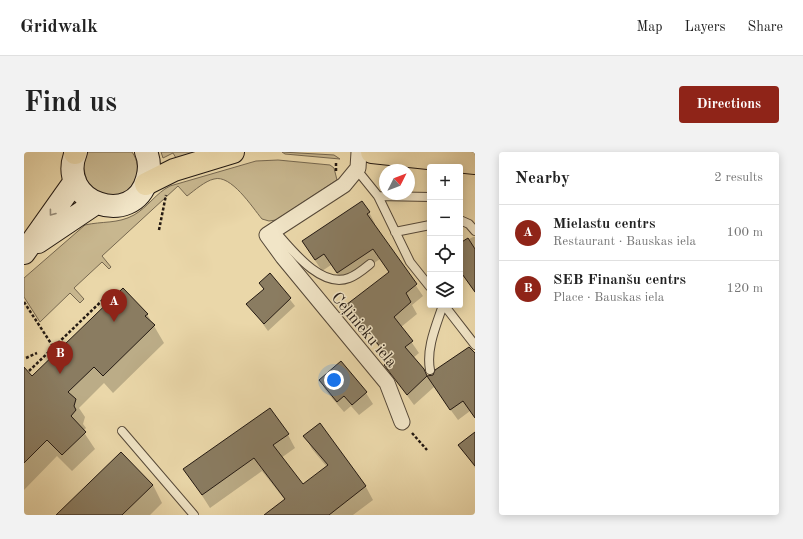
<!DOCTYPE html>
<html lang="en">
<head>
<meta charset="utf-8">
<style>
	:root { --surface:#fff; --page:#f2f2f2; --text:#222; --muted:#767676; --line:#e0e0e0; --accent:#8f2418 }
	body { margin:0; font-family:"Old Standard TT",serif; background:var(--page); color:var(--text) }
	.controls { position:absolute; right:12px; top:12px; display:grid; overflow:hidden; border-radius:4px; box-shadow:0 2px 10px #0003 }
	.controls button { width:36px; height:36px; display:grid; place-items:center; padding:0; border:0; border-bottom:1px solid var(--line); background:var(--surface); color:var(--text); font:20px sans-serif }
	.compass { position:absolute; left:355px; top:12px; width:36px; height:36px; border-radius:50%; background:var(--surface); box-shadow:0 2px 10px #0003; rotate:48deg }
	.you { position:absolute; left:310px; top:228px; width:14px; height:14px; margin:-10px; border:3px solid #fff; border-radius:50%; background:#1a73e8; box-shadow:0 0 0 6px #1a73e833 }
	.badge { display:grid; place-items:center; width:26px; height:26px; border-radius:50%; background:var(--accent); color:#fff; font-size:13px; font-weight:700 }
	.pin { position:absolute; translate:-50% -33px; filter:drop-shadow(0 1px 2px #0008) }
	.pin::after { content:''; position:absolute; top:21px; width:14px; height:12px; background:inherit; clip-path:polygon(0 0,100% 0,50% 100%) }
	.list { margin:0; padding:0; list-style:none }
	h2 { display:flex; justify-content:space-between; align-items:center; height:52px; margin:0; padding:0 16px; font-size:17px }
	h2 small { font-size:13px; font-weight:400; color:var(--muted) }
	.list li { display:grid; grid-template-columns:26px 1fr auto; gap:12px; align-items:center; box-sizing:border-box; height:56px; padding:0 16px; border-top:1px solid var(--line) }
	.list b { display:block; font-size:15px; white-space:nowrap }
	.list p { margin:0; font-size:13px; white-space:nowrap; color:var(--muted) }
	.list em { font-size:13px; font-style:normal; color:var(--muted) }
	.icon { flex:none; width:22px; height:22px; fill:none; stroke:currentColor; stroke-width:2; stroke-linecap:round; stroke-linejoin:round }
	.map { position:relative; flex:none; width:451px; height:363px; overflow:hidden; border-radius:4px }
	header { display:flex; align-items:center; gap:24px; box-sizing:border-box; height:56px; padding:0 20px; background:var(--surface); border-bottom:1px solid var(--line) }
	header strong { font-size:19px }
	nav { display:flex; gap:22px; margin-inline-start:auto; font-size:14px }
	.intro { display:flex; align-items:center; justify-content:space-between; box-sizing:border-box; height:96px; padding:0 24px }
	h1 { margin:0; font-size:28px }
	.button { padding:10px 18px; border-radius:4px; background:var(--accent); color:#fff; font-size:14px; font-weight:700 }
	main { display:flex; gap:24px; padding:0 24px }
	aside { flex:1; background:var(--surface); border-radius:4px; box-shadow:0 2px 10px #0003 }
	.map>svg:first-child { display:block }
	.green { fill:#c8b78f; stroke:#766850 }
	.shadow { fill:#0003 }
	.building { fill:#8a7c61; stroke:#231912 }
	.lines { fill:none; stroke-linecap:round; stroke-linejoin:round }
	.lane-casing { stroke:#554838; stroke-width:10 }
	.street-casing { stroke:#554838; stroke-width:17 }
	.secondary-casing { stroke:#231912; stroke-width:24 }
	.highway-casing { stroke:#231912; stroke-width:24 }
	.path { stroke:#231912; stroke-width:2.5; stroke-dasharray:3 2; stroke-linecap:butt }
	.lane { stroke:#f1e5c7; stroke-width:8 }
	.street { stroke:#f1e5c7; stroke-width:15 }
	.secondary { stroke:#f1e5c7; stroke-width:22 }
	.highway { stroke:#ead7a9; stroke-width:22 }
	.oneway { stroke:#948976 }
	.labels { text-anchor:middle; stroke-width:3; stroke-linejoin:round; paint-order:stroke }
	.street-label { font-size:16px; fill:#231912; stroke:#f1e5c7 }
</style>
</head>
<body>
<header>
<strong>Gridwalk</strong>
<nav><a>Map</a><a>Layers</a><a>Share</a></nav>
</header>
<div class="intro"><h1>Find us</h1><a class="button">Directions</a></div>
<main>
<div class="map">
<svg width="451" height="363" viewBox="0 0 451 363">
	<rect width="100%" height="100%" fill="#ead7a9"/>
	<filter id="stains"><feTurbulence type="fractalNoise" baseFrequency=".005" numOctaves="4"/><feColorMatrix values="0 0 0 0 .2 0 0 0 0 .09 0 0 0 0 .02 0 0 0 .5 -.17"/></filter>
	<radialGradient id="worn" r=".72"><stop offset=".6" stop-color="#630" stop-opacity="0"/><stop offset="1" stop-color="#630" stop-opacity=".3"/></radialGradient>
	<!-- green -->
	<path class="green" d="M62,0H108C120,16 111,41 90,45C83,46 71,38 64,35L58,8Z
		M137,0H178L152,6L149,1L139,6Z
		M258,0L310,3L316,7L261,2Z
		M254,8L306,13L310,16L313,28L252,68L245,69L238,67C228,55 207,22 190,27C181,29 171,38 163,44L154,34L78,104L87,115L85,117L78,110L50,136L60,147L56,151L46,141L16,170L0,145V126L61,73C78,69 94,72 110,63C124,55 132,41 146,34L232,9Z"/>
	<!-- shadow -->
	<path class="shadow" d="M345,60L351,72L350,73L399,144L388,153L393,162L377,175L395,201L389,206L403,225L451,204V266L446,259L434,268L410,235L390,253L361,213L366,208L330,165L323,154L365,121L356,107L320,131L307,113L298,119L279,90Z
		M449,85H451V141L436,119V92Z
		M246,122L271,154L244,179L224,152L240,138L236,131Z
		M123,162L140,191L89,241L80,231L55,256L61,265L59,272L62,276L59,279L71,297L48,319L33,304L0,338V217L8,225Z
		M317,211L342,241L349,252L335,263L327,254L320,260L302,239L296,228Z
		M295,272L342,335L349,348L329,363H241L261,348L238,319L186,356L161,317L264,283L271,296L257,306L279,334L303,315L288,297L281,284Z
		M451,281V316L436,293Z
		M129,333L138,351L126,363H33Z"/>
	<!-- building -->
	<path class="building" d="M338,49L346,60L343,62L393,132L382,141L387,150L370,165L389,189L381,195L400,217L403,224L409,223L411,218L445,195L451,201V266L439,249L426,258L403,224L383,243L360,213L366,207L322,153L365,120L349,97L313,121L300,102L291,108L278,89Z
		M444,86L451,97V140L436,119V91Z
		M246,121L267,146L240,172L222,152L240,137L235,131Z
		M99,136L124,162L121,164L131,173L79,224L70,215L44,240L52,247L50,254L52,258L47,264L62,280L38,303L23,288L0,311V215L8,224Z
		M317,209L343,240L328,253L320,244L313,250L295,228Z
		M246,256L265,282L249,293L279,332L304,313L279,284L296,271L342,334L305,363H240L261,347L230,306L178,343L159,317Z
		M451,280V314L434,293Z
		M97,300L129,333L98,363H32Z"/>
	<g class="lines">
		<!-- lane casing -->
		<g class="lane-casing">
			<path id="lane" d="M333,18L354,44L386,110L406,135
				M354,44L406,45
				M436,68L445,72L451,79
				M251,79C267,97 297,137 325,126C333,123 340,117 346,112
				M371,80L406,73
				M420,153L451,193
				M406,218C402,196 412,174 419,153
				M98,279L170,363"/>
		</g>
		<!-- street casing -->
		<g class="street-casing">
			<path id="street" d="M335,0L334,16L320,33L243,83L259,105L363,231L378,270"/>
		</g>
		<!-- secondary casing -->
		<g class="secondary-casing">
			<path id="secondary" d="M52,0C31,51 110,77 123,27C126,17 126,9 122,0
				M14,90L72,51
				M0,101L51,29"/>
		</g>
		<!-- highway casing -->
		<g class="highway-casing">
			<path id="highway" d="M51,0V1
				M348,0L451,11
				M122,32L150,18L209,0"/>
		</g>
		<!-- path -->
		<path class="path" d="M312,19V11
			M135,78L142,43
			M0,150L30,196
			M2,206L13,201
			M5,219L88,139
			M388,281L403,298"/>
		<!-- lane -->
		<use href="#lane" class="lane"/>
		<!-- street -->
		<use href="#street" class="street"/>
		<!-- secondary -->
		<use href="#secondary" class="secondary"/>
		<!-- highway -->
		<use href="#highway" class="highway"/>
	</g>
	<!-- one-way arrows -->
	<defs><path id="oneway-chevron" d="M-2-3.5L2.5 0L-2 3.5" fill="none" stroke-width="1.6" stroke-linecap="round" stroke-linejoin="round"/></defs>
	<use class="oneway" href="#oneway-chevron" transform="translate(28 61) rotate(127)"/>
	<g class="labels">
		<!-- street labels -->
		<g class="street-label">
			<text transform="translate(341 177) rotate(50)" y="6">Ceļinieku iela</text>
		</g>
	</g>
	<rect width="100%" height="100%" filter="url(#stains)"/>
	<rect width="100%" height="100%" fill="url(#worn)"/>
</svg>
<div class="controls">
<button>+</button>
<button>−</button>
<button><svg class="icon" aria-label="locate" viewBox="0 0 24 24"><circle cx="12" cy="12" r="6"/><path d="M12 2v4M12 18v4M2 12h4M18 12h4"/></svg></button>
<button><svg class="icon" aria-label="layers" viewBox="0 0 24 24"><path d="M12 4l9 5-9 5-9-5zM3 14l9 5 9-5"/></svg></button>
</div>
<svg class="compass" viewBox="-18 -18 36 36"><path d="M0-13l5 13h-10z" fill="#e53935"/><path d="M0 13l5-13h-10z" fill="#767676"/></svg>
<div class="you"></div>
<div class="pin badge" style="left:90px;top:170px">A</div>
<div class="pin badge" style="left:36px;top:222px">B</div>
</div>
<aside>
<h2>Nearby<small>2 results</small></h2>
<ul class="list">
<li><span class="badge">A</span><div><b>Mielastu centrs</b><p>Restaurant · Bauskas iela</p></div><em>100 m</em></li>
<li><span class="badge">B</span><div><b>SEB Finanšu centrs</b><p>Place · Bauskas iela</p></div><em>120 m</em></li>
</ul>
</aside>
</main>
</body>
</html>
